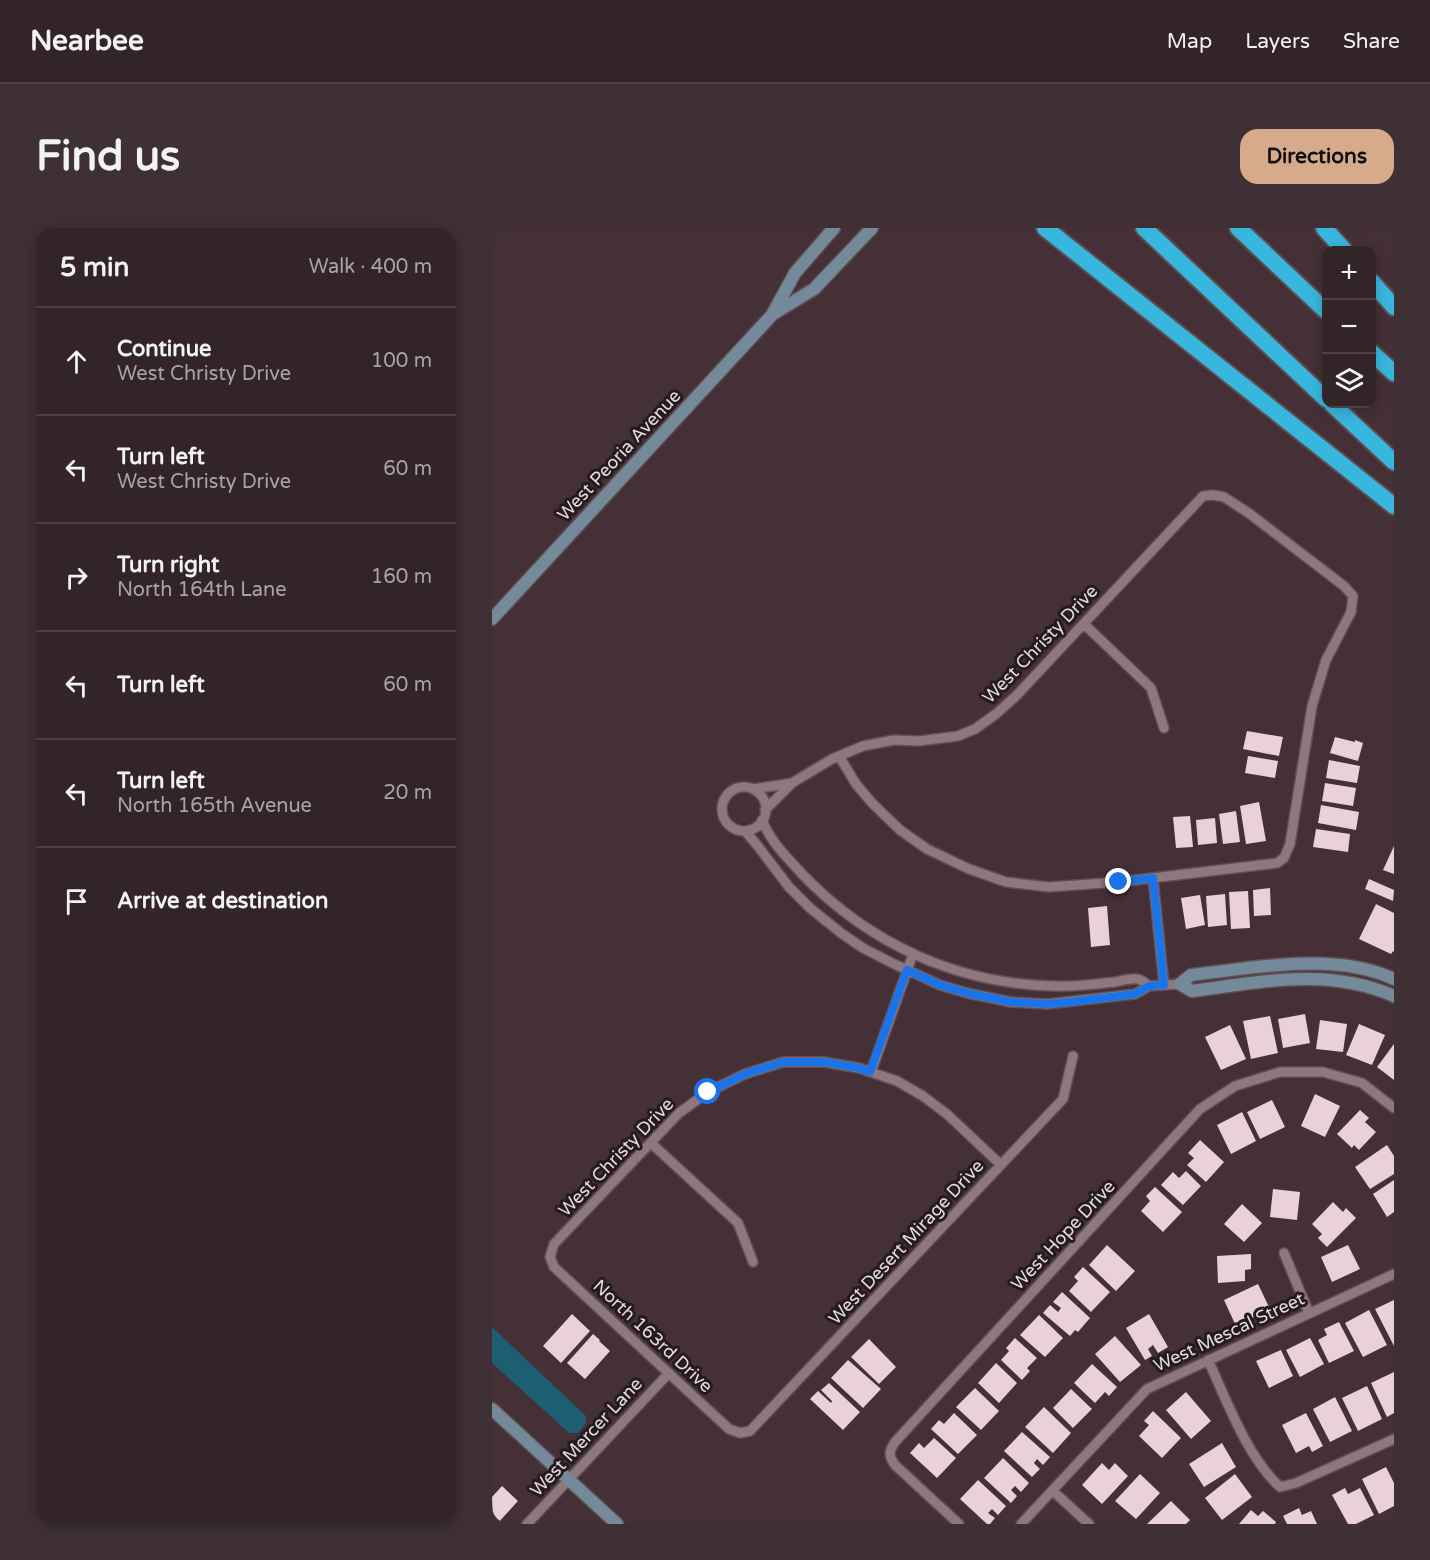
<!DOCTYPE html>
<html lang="en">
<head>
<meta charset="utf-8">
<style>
	:root { --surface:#332428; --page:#3e3034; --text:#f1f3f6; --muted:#a9a4a8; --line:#4e4145; --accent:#d6ab8b }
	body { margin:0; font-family:"Varela Round",sans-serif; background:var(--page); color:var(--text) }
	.controls { position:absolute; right:18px; top:18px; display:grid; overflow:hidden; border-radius:12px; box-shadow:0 3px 15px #0003 }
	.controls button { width:54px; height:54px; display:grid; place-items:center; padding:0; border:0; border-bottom:2px solid var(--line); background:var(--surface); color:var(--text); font:30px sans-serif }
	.stop { position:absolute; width:18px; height:18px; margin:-14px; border:4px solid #1a73e8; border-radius:50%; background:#fff }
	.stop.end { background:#1a73e8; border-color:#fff; box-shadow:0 2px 6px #0008 }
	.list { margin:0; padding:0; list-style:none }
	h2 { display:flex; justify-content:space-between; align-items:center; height:78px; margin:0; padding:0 24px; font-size:26px }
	h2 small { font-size:20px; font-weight:400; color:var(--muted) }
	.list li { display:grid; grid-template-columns:39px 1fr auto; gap:18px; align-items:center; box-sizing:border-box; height:108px; padding:0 24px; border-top:2px solid var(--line) }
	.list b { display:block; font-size:22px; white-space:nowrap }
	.list p { margin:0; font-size:20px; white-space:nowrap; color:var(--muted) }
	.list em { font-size:20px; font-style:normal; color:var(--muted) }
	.icon { flex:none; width:33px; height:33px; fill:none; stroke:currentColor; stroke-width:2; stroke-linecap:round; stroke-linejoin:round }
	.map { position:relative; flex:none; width:902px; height:1296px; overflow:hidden; border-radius:18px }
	header { display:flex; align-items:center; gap:36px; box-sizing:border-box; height:84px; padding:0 30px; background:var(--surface); border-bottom:2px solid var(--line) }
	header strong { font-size:28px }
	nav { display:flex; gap:33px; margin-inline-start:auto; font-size:21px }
	.intro { display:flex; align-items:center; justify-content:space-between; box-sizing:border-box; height:144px; padding:0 36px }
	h1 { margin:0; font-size:42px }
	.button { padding:15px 27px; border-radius:18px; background:var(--accent); color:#111; font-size:21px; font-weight:700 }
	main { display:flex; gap:36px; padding:0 36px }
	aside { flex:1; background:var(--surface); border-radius:18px; box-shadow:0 3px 15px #0003 }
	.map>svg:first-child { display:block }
	.water { fill:#1e5e72 }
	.building { fill:#ead1d8 }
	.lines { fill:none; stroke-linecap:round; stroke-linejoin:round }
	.street-casing { stroke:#5f4e53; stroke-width:12 }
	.secondary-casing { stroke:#5f4e53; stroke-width:15 }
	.highway-casing { stroke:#5f4e53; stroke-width:20 }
	.street { stroke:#8e777d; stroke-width:9 }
	.secondary { stroke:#748a9a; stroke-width:12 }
	.highway { stroke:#38b7de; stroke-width:16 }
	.route { stroke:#1a73e8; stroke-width:8 }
	.labels { text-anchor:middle; stroke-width:6; stroke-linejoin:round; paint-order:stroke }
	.street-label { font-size:18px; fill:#e6dadd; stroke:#241b1e }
</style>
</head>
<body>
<header>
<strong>Nearbee</strong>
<nav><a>Map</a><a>Layers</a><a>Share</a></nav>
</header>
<div class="intro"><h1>Find us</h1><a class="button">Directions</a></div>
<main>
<aside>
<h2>5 min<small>Walk · 400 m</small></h2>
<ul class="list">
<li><svg class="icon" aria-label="ahead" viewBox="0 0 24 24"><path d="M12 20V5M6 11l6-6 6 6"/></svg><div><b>Continue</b><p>West Christy Drive</p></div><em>100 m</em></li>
<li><svg class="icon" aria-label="left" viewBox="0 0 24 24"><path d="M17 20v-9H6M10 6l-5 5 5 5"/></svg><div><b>Turn left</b><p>West Christy Drive</p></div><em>60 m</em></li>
<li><svg class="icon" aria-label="right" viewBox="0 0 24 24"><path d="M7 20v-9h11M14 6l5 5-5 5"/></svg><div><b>Turn right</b><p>North 164th Lane</p></div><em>160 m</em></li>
<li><svg class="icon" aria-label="left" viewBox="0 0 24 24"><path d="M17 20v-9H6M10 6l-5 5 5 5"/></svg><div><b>Turn left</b></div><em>60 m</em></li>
<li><svg class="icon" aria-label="left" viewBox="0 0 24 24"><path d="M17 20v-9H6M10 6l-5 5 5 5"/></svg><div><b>Turn left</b><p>North 165th Avenue</p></div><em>20 m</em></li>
<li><svg class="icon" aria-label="arrive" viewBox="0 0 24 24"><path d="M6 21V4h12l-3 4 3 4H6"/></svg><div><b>Arrive at destination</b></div></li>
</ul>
</aside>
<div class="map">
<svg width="902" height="1296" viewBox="0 0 902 1296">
	<rect width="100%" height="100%" fill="#443036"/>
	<!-- water -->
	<path class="water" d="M0,1099L94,1188V1195L86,1205H77L0,1135Z"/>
	<!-- building -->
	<path class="building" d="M755,503L791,509L787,528L751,521Z
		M843,509L863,514V512L871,515L866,533L838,525Z
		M756,528L786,533L783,550L753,545Z
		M837,532L868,538L865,555L834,550Z
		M833,555L864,560L861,578L830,573Z
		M767,574L774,613L754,616L748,578Z
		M829,577L867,584L864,602L826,595Z
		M744,583L748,614L731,616L727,586Z
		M698,588L701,619L684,620L681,589Z
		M723,590L725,615L706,617L704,592Z
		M824,601L858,606L856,624L821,619Z
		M902,618V646L891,642Z
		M877,651L902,662L901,673L873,661Z
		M778,660L779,687L762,688L761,662Z
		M756,663L758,700L739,701L737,664Z
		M733,666L735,697L716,699L714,668Z
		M708,667L713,697L694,701L689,670Z
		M884,676L902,685V724L901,723L899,726L867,711Z
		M615,678L618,717L599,719L596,680Z
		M813,786L818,815L791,820L786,791Z
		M778,788L786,825L759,831L751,793Z
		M828,792L855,796L851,824L824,821Z
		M867,796L893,807L880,837L854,827Z
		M738,797L754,831L729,842L713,809Z
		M902,816V852L885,839Z
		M823,866L848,878L833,909L809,898Z
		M780,872L793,899L768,911L755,884Z
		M868,882L877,890L873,894L884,904L867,922L862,917L860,920L845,906Z
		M750,884L764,913L739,926L725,897Z
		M708,912L732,934L714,954L695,937L702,930L696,925Z
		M895,917L902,928V946L878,961L863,939Z
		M694,943L709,958L691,977L669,957L681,944L687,950Z
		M902,952V984L895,989L881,966Z
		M663,959L690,984L671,1004L649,983L658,973L654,968Z
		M781,961L808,964L805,992L778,989Z
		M841,974L851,984L854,980L864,990L835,1019L826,1010L830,1006L820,996Z
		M750,976L770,995L752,1014L732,996Z
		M615,1017L643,1043L624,1063L597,1037Z
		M856,1017L868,1041L840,1054L829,1029Z
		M759,1026V1041L753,1042V1053L726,1055L725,1028Z
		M591,1039L618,1064L599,1084L577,1063L586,1053L582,1049Z
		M766,1056L778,1081L744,1098L732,1072Z
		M570,1064L598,1090L586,1104L583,1102L578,1108L551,1085L558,1077L566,1084L569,1080L561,1074Z
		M902,1072V1118L883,1081Z
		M877,1082L895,1117L871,1129L853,1095Z
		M80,1086L98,1103L69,1135L51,1118Z
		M657,1086L676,1119L666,1125L661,1117L656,1121L660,1128L653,1132L634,1100Z
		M547,1087L571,1110L553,1129L528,1107Z
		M847,1094L862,1123L837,1135L826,1112L835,1107L832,1101Z
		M101,1106L108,1112L107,1113L118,1123L93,1151L75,1135Z
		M623,1108L649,1137L628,1154L603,1126Z
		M523,1110L545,1130L535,1140L538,1143L530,1152L509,1132L517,1123L514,1120Z
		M818,1110L832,1136L808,1149L794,1122Z
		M377,1111L404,1139L387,1156L359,1129Z
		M789,1122L801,1148L777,1160L764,1133Z
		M356,1132L389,1161L371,1180L339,1150Z
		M504,1135L525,1155L507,1175L486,1155Z
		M600,1136L625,1159L617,1168L613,1164L603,1175L582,1155Z
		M902,1144V1185L895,1189L879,1155Z
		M337,1155L368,1184L351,1202L318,1171L326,1163L339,1175L340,1173L329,1162Z
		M875,1158L890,1191L866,1203L850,1170Z
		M483,1160L507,1183L489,1202L464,1179Z
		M579,1161L600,1181L581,1200L561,1180Z
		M694,1164L719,1193L699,1211L674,1182Z
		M843,1169L860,1203L838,1214L821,1181Z
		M552,1179L579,1205L561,1225L533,1199Z
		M661,1183L689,1210L670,1230L647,1208L657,1197L652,1193Z
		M462,1185L485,1207L466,1226L439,1201L447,1192L452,1196Z
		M814,1185L831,1218L820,1224L817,1218L804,1225L790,1197Z
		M530,1204L558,1229L551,1237L545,1231L542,1235L548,1241L540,1249L512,1223Z
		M442,1210L464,1230L445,1250L418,1225L427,1215L432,1220Z
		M730,1215L744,1239L712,1259L697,1236Z
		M511,1230L537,1255L529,1264L523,1258L519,1262L525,1268L519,1275L492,1250Z
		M610,1235L617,1242L623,1235L636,1248L610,1276L590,1257Z
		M894,1239L902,1255V1278L887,1286L870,1251Z
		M648,1246L668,1265L644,1291L623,1273Z
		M743,1246L760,1269L730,1292L713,1270Z
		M486,1252L514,1278L506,1287L500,1281L496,1285L503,1290L498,1296H495L468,1271Z
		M10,1258L26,1273L5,1296H1L0,1269Z
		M853,1260L856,1266L868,1260L882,1287L864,1296H856L840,1267Z
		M679,1273L698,1292L694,1296H655Z
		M807,1280L810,1287L819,1283L825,1296H795L791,1288Z
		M759,1282L766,1288L771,1283L784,1294L783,1296H747Z"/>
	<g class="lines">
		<!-- street casing -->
		<g class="street-casing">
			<path id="street" d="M592,396L659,460L672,500
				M230 581a22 22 0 1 1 44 0a22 22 0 1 1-44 0Z
				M261,561L300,555
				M273,582L300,555L340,531L371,518L402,512L427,513L466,508L483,501L504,486L525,467L711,268L721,267L732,269L758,286L852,358L861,368L859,384L834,432L820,478L798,616L792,630L785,635L627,654L557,659L514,654L477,641L435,621L408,602L380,575L364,556L347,528
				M270,592C280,616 294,628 311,647C379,717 466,756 563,758C583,759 603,756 623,754C629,753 639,750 645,751C649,751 654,756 657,758
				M253,603L265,617L297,659L318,680L349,705L371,720L400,735L448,757L475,765L519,774L555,776L643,766L657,758L688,756
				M661,650L672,757
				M379,844L421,726
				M159,915L246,995L261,1034
				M509,937L456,887L431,868L405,853L367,840L332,834H291L253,846L216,864L187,885L62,1016L58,1029L62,1039L237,1201L248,1205L258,1203L571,871L581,828
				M792,1025L817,1085
				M716,1132C735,1173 755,1229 788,1259L804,1255L902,1211
				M561,1263L597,1296
				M35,1296L177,1145
				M467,1296L403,1237C396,1228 397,1223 403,1214L708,881L743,858L788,844H831L870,855L902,880
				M529,1296L655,1161L902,1046"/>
		</g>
		<!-- secondary casing -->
		<g class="secondary-casing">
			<path id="secondary" d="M281,86L322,61L380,0
				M0,391L280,87L303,45L342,0
				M902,751C842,723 763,740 699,747L688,756L700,763C770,754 835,739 902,768
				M0,1181L125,1296"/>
		</g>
		<!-- highway casing -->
		<g class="highway-casing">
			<path id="highway" d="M553,0L902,278
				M652,0L834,171
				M746,0L834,83
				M832,0L852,22
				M880,54L902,79
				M880,125L902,145
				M840,176L902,234"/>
		</g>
		<!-- street -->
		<use href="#street" class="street"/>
		<!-- secondary -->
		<use href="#secondary" class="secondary"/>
		<!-- highway -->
		<use href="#highway" class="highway"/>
	</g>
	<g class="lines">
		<!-- route -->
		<path class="route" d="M216,864L253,846L291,834H332L367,840L378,844L415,742L448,757L475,765L519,774L555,776L579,774L643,766L657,758L672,757L661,650L627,654"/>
	</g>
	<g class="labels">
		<!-- street labels -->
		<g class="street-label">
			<text transform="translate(127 227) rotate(-47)" y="6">West Peoria Avenue</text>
			<text transform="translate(548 416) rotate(-46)" y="6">West Christy Drive</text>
			<text transform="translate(124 929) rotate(-46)" y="6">West Christy Drive</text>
			<text transform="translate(571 1007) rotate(-47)" y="6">West Hope Drive</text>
			<text transform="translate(414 1014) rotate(-47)" y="6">West Desert Mirage Drive</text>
			<text transform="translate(737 1104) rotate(-25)" y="6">West Mescal Street</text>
			<text transform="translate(161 1108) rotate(43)" y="6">North 163rd Drive</text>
			<text transform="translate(94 1209) rotate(-47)" y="6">West Mercer Lane</text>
		</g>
	</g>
</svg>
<div class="controls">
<button>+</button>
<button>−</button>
<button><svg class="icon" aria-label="layers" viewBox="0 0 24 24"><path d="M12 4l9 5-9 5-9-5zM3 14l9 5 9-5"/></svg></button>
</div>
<div class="stop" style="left:216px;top:864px"></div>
<div class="stop end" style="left:627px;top:654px"></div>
</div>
</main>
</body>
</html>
